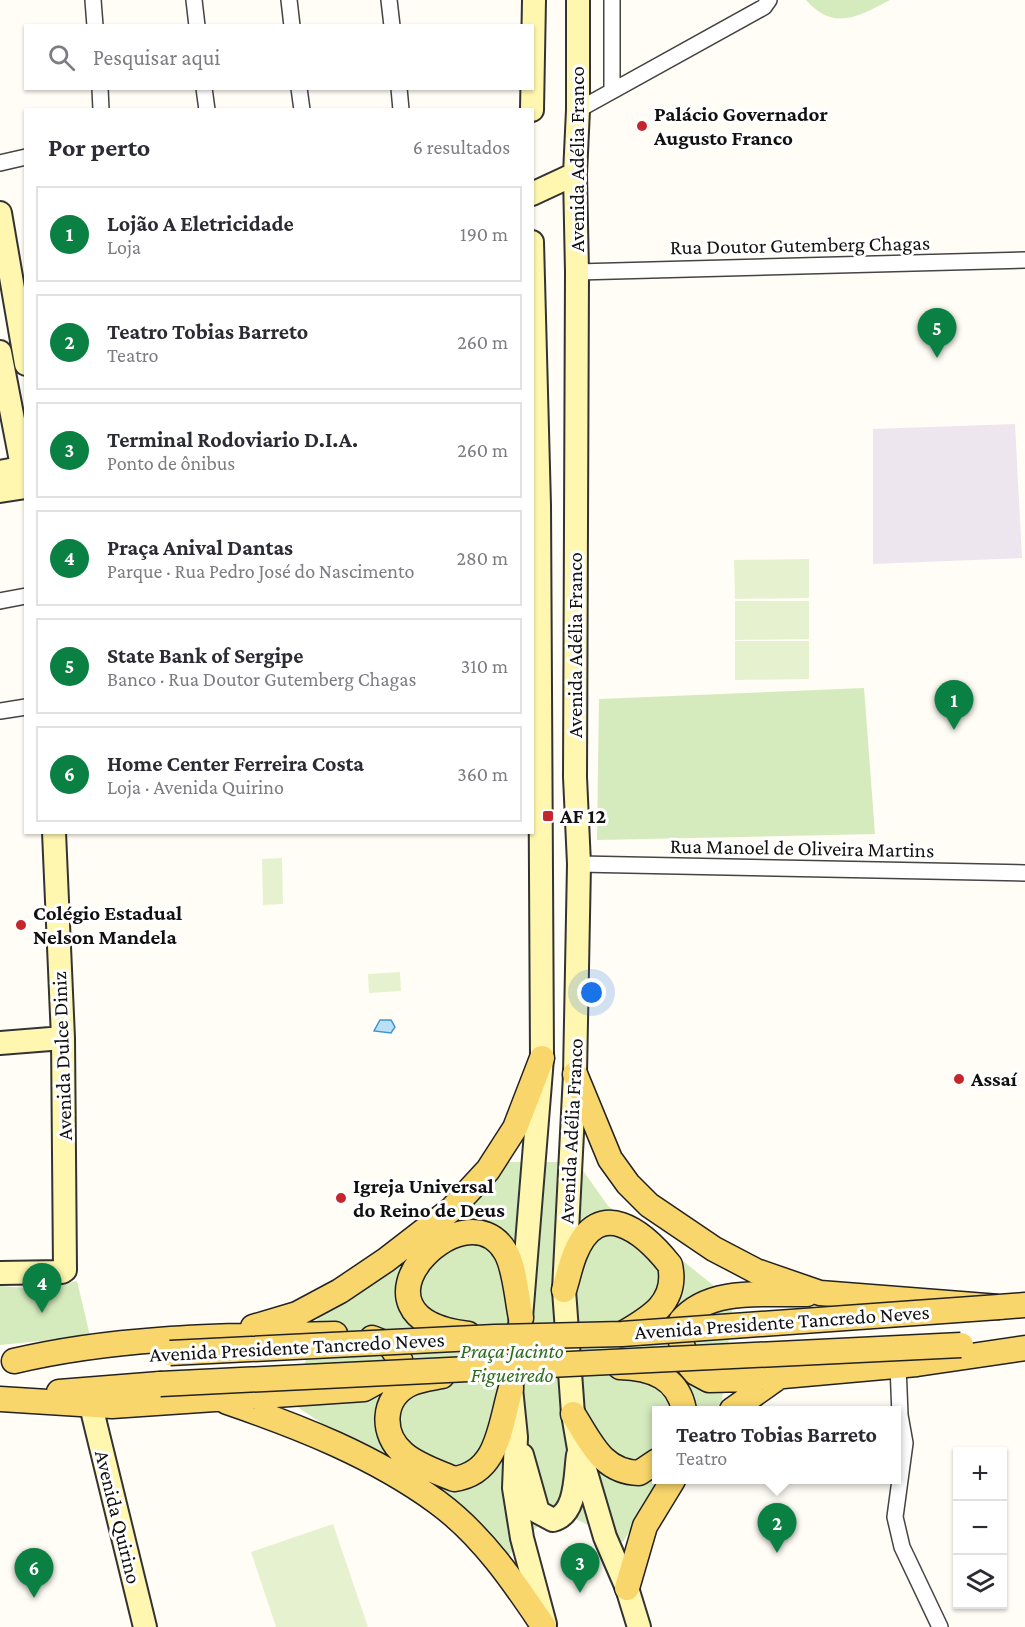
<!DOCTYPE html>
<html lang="pt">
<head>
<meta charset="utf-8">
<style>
	:root { --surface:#fff; --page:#f2f2f3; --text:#2b2b33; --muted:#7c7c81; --line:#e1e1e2; --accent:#0b8043 }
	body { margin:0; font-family:"Crimson Pro",serif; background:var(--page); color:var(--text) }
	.controls { position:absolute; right:18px; bottom:18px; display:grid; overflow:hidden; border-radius:0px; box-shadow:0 2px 4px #0004 }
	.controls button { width:54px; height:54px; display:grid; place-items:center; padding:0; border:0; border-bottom:2px solid var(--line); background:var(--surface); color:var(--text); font:30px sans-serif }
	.you { position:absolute; left:592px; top:993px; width:21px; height:21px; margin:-15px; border:4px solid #fff; border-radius:50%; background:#1a73e8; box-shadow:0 0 0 9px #1a73e833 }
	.badge { display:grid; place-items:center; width:39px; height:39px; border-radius:50%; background:var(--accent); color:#fff; font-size:20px; font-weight:700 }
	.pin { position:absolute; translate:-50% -50px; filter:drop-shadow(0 2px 3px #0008) }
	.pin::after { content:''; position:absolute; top:32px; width:21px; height:18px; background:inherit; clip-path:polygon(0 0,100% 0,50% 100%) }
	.popup { position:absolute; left:652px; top:1406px; width:249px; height:78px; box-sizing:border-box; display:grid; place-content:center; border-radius:0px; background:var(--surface); filter:drop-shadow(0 2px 4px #0005); font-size:20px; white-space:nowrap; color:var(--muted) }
	.popup b { font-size:22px; color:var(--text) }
	.popup::after { content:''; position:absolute; left:50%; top:100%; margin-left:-12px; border:12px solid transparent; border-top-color:var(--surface) }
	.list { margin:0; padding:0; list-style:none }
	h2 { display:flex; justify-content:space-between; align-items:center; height:78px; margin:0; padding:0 24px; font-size:26px }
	h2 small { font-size:20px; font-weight:400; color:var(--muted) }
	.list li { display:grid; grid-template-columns:39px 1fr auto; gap:18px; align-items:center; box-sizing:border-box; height:96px; margin:0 12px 12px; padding:0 12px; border:2px solid var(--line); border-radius:0px }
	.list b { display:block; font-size:22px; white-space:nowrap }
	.list p { margin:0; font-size:20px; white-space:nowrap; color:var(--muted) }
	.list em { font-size:20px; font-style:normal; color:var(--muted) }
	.icon { flex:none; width:33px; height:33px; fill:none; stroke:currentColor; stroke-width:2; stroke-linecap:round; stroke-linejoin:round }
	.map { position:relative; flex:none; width:1025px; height:1627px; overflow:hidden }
	.search { position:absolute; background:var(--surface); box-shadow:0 2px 4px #0004; left:24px; top:24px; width:510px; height:66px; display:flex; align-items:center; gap:15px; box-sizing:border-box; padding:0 21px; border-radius:0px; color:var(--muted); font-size:22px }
	.panel { position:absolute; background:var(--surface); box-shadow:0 2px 4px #0004; left:24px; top:108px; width:510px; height:726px; border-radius:0px }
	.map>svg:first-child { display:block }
	.industrial { fill:#eee6ef }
	.green { fill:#d5ebbd }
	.pitch { fill:#e6f2cf }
	.water { fill:#b9e0f7; stroke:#3f96cf; stroke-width:1.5 }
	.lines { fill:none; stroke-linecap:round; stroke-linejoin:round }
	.street-casing { stroke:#444; stroke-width:18 }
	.secondary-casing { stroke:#333; stroke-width:26 }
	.primary-casing { stroke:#222; stroke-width:27 }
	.street { stroke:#fff; stroke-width:15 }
	.secondary { stroke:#fff6b0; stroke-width:22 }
	.primary { stroke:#f9d66b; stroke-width:24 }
	.primary-bridge-casing { stroke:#222; stroke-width:27; stroke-linecap:butt }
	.primary-bridge { stroke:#f9d66b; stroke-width:24 }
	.poi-dot { fill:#c4262e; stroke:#fff; stroke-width:2 }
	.labels { text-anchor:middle; stroke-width:6; stroke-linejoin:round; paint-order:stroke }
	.poi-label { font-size:21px; font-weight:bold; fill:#111; stroke:#fff; text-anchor:start }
	.street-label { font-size:21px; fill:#111; stroke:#fff }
	.park-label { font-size:21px; font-style:italic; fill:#2f6b1f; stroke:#fff }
</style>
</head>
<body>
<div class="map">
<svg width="1025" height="1627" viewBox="0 0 1025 1627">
	<rect width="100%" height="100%" fill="#fffdf5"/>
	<!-- industrial -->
	<path class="industrial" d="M1015,424L1022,558L873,564V429Z"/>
	<!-- green -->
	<path class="green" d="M806,0H890C859,16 834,32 806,0Z
		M864,688L875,834L597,840L599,699Z
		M506,1162H577L608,1206L653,1237L733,1301L722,1401L714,1410H657V1480H661L623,1542L555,1509L508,1556L406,1480L293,1404L320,1311Z
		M77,1281L90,1336L0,1345V1286L40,1289Z"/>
	<!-- pitch -->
	<path class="pitch" d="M809,559V598L735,599L734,560Z
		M735,601H809V639L735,640Z
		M735,641H809V679L735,680Z
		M282,858L283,904L263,905L262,859Z
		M400,972L401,991L369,993L368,974Z
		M333,1524L368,1627H276L251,1552Z"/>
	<!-- water -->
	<path class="water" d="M380,1020H391L395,1027L391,1033L374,1031Z"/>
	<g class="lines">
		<!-- street casing -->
		<g class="street-casing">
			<path id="street" d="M93,0L95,26
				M194,0L197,26
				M289,0L292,26
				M389,0L392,26
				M612,0V90
				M100,88L101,110
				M204,88L207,110
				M299,88L302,110
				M399,88L401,110
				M578,110L764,7L769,0
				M0,163L26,157
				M577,272L1025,260
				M0,601L26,596
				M0,711L26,707
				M579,864L1025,873
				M898,1365L900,1415L905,1443L895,1517L902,1547L940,1627"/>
		</g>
		<!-- secondary casing -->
		<g class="secondary-casing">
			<path id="secondary" d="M578,0V110L575,174L577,272L575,777L579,864L575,1074L564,1290L573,1414L579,1449L605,1537L627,1588L639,1627
				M532,110L534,0
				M532,194L575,174
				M0,213L26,364
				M532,242L539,505L542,1058L521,1318L511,1388L516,1437L514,1488L522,1538L545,1624
				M0,352L26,487
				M0,472L26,467
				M0,491L26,487
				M0,1043L63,1038
				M0,1273L62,1272L65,1270L63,1038L54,832
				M91,1406L145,1627
				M522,1455L538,1512L553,1520C577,1514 575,1475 578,1455"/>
		</g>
		<!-- primary casing -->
		<g class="primary-casing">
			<path id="primary" d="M575,1074L610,1159L628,1184L649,1205L714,1249L756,1271L820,1293L999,1307L1025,1305
				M564,1290C568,1278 570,1266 575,1254C599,1195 644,1232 670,1265C678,1302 650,1318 622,1334
				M807,1294C766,1295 709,1287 681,1321V1342L689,1365L696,1373L709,1380L749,1379L917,1364L1025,1348
				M253,1327L297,1314L340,1291L386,1260L452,1209L488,1170L515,1128L542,1058
				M468,1334C332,1318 464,1183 505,1251C515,1266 517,1300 521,1318
				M14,1361C119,1336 227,1336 335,1334
				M620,1367C651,1368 678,1377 684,1410
				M442,1376C432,1378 420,1379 410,1384C381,1398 381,1435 404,1454C418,1466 438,1472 454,1479C499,1473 500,1424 511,1388
				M59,1392L160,1384
				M0,1399L112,1406L364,1389L393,1373L400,1360L390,1345L372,1338
				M227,1402C300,1427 374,1456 437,1502C482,1535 514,1582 544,1627
				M732,1410L780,1376
				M573,1414C591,1442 602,1472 639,1473L657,1461
				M627,1588L645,1526L673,1480"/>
		</g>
		<!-- street -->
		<use href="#street" class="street"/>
		<!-- secondary -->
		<use href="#secondary" class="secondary"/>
		<!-- primary -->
		<use href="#primary" class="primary"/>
		<!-- primary-bridge casing -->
		<g class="primary-bridge-casing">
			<path id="primary-bridge" d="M170,1353L495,1337L622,1334L999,1307
				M160,1384L961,1345"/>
		</g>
		<!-- primary-bridge -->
		<use href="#primary-bridge" class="primary-bridge"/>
	</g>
	<!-- markers -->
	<g class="poi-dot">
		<circle cx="642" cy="126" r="6"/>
		<rect x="542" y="810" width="12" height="12" rx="3"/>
		<circle cx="21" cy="925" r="6"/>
		<circle cx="959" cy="1079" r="6"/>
		<circle cx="341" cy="1198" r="6"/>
	</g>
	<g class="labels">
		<!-- poi labels -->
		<g class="poi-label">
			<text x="654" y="121">Palácio Governador<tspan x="654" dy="24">Augusto Franco</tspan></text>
			<text x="560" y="823">AF 12</text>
			<text x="33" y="920">Colégio Estadual<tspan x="33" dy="24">Nelson Mandela</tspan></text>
			<text x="971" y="1086">Assaí</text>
			<text x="353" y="1193">Igreja Universal<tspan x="353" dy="24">do Reino de Deus</tspan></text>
		</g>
		<!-- street labels -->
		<g class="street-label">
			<text transform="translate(577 159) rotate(-90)" y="7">Avenida Adélia Franco</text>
			<text transform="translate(800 245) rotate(-1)" y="7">Rua Doutor Gutemberg Chagas</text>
			<text transform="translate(575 645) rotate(-90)" y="7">Avenida Adélia Franco</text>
			<text transform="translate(802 848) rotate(1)" y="7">Rua Manoel de Oliveira Martins</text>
			<text transform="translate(62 1056) rotate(-92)" y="7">Avenida Dulce Diniz</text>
			<text transform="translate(571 1131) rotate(-87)" y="7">Avenida Adélia Franco</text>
			<text transform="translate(782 1322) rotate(-4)" y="7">Avenida Presidente Tancredo Neves</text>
			<text transform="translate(297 1347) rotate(-3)" y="7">Avenida Presidente Tancredo Neves</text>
			<text transform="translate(118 1517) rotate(76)" y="7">Avenida Quirino</text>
		</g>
		<!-- park labels -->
		<g class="park-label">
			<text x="512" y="1358">Praça Jacinto<tspan x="512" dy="24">Figueiredo</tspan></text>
		</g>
	</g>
</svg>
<div class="controls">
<button>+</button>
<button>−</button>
<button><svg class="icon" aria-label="layers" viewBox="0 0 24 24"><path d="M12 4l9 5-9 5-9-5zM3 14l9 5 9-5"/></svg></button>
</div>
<div class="you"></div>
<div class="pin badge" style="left:954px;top:730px">1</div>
<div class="pin badge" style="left:777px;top:1553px">2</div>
<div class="popup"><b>Teatro Tobias Barreto</b>Teatro</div>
<div class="pin badge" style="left:580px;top:1593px">3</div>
<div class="pin badge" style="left:42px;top:1313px">4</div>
<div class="pin badge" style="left:937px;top:358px">5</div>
<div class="pin badge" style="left:34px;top:1598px">6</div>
<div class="search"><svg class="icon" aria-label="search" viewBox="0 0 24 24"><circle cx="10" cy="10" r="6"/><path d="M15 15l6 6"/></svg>Pesquisar aqui</div>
<section class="panel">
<h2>Por perto<small>6 resultados</small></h2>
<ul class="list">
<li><span class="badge">1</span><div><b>Lojão A Eletricidade</b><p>Loja</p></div><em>190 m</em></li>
<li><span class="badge">2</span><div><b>Teatro Tobias Barreto</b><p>Teatro</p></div><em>260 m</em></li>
<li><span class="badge">3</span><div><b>Terminal Rodoviario D.I.A.</b><p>Ponto de ônibus</p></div><em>260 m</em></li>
<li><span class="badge">4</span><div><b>Praça Anival Dantas</b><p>Parque · Rua Pedro José do Nascimento</p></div><em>280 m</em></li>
<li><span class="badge">5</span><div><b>State Bank of Sergipe</b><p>Banco · Rua Doutor Gutemberg Chagas</p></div><em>310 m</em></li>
<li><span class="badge">6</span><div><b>Home Center Ferreira Costa</b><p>Loja · Avenida Quirino</p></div><em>360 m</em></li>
</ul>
</section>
</div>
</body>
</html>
